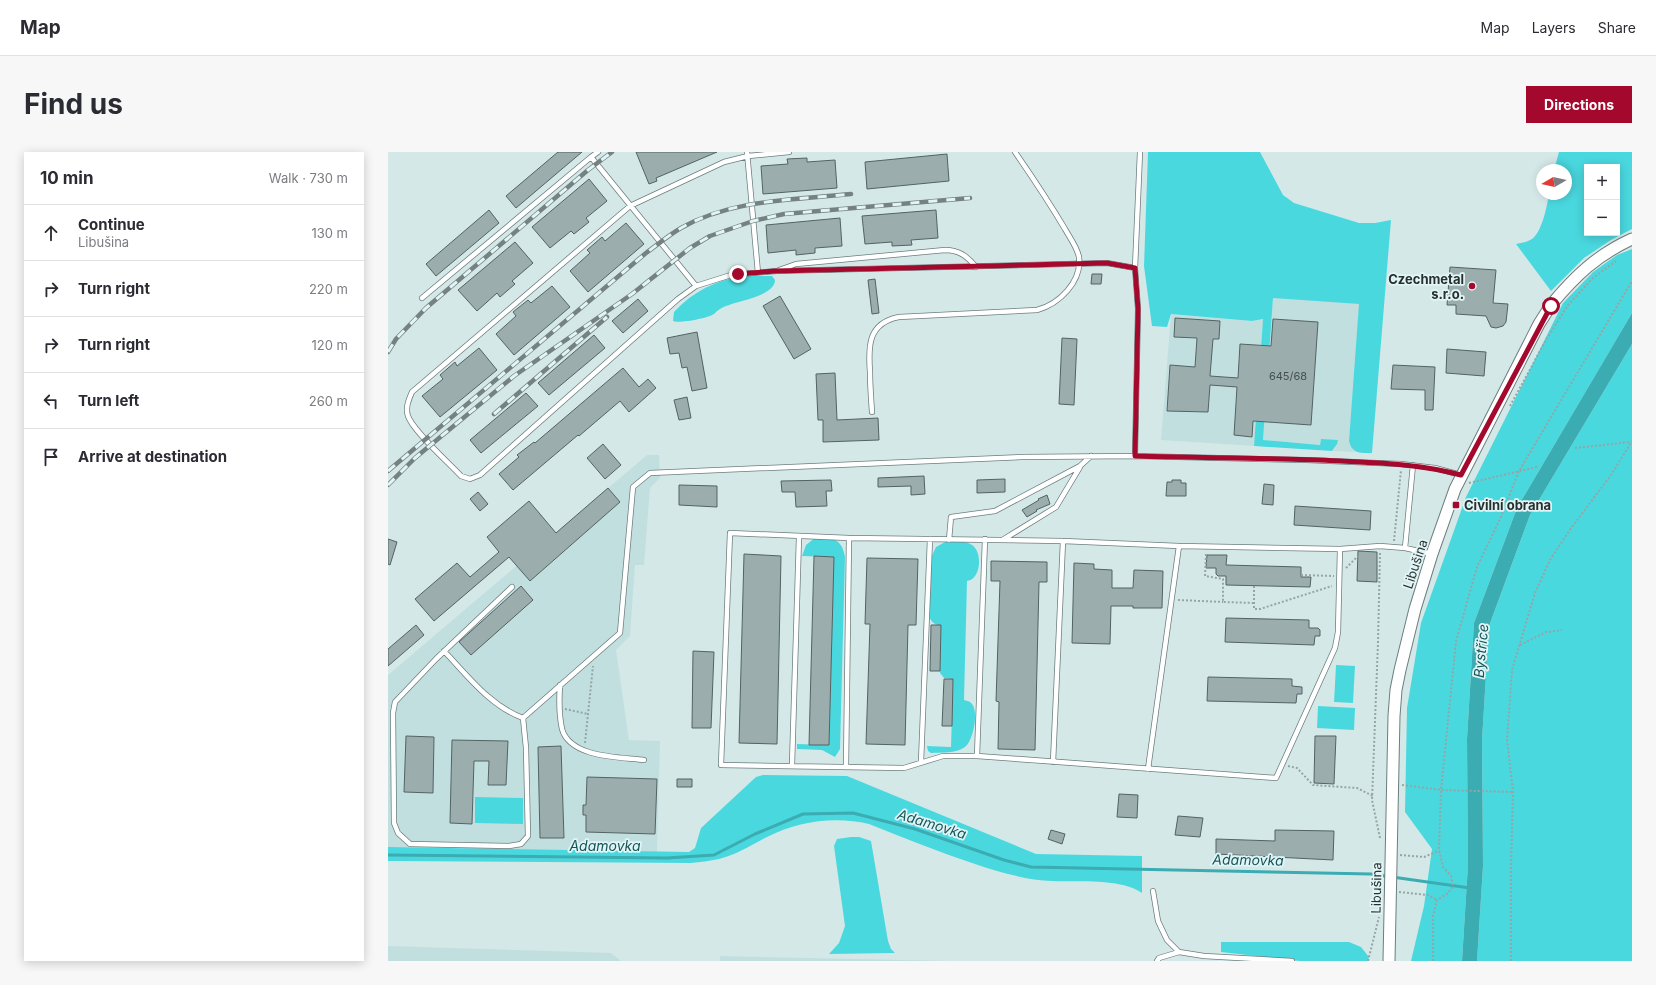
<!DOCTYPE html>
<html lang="en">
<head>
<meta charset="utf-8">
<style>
	:root { --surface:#fff; --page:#f7f7f7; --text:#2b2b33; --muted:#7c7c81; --line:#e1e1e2; --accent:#a4082c }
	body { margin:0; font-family:Inter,sans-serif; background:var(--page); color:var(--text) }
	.controls { position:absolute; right:12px; top:12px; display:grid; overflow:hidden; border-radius:0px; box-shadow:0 2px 10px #0003 }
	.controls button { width:36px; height:36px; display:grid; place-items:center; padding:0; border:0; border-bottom:1px solid var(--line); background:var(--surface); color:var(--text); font:20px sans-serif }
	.compass { position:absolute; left:1148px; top:12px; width:36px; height:36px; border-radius:50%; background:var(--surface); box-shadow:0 2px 10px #0003; rotate:261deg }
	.stop { position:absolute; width:12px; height:12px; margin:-9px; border:3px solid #a4082c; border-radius:50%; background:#fff }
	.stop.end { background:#a4082c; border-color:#fff; box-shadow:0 1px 4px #0008 }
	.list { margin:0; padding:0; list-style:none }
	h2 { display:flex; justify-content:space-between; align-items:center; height:52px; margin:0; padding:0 16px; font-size:17px }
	h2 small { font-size:13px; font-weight:400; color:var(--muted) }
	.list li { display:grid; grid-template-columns:26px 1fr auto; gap:12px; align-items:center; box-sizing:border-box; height:56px; padding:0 16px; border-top:1px solid var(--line) }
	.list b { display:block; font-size:15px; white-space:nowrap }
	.list p { margin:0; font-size:13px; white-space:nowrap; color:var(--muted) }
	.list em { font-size:13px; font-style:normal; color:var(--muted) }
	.icon { flex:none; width:22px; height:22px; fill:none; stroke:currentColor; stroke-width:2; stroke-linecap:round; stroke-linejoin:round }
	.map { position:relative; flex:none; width:1244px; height:809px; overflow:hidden; border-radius:0px }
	header { display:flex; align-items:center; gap:24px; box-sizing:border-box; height:56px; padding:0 20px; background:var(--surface); border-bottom:1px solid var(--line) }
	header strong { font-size:19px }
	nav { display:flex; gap:22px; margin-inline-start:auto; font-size:14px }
	.intro { display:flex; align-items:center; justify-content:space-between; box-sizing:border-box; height:96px; padding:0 24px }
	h1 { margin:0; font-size:28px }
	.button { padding:10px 18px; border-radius:0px; background:var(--accent); color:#fff; font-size:14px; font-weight:700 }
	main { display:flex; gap:24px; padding:0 24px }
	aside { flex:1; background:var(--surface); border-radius:0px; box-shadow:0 2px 10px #0003 }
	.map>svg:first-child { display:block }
	.built { fill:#c2dfe0 }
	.green { fill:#4ad8df; fill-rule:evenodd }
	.water { fill:#3bacb1 }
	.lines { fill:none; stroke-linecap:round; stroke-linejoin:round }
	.stream { stroke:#3bacb1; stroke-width:3 }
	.building { fill:#9badad; stroke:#536364 }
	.service-casing { stroke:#6c7d7e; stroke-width:6 }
	.tertiary-casing { stroke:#6c7d7e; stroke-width:13 }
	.path { stroke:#96a4a4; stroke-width:2; stroke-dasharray:2 2; stroke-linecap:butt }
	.service { stroke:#fff; stroke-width:4.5 }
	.tertiary { stroke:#fff; stroke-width:11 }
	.rail-casing { stroke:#768282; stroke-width:4.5 }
	.rail { stroke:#e2f5f6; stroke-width:3; stroke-dasharray:9; stroke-linecap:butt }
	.route { stroke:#a4082c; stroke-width:5 }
	.poi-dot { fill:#a4082c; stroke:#e2f5f6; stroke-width:1.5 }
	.labels { text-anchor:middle; stroke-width:3.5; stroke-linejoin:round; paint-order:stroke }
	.number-label { font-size:11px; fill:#454e4e }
	.poi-label { font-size:13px; font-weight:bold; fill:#282f2f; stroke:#e2f5f6; text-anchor:end }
	.street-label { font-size:13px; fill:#282f2f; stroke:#e2f5f6 }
	.water-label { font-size:14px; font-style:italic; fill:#155558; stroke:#e2f5f6 }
</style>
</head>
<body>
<header>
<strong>Map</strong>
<nav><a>Map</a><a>Layers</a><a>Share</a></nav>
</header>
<div class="intro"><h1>Find us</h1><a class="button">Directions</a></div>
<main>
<aside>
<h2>10 min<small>Walk · 730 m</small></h2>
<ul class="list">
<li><svg class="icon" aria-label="ahead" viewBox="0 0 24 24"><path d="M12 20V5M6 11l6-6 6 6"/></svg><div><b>Continue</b><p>Libušina</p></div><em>130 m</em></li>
<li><svg class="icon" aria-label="right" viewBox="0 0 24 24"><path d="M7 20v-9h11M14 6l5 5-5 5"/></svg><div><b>Turn right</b></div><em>220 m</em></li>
<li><svg class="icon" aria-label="right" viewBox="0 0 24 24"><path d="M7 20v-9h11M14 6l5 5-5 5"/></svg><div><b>Turn right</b></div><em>120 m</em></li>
<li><svg class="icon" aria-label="left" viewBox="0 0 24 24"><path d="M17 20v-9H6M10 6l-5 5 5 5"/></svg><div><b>Turn left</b></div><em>260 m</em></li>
<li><svg class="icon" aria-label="arrive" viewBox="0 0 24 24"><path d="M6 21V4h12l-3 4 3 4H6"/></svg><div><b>Arrive at destination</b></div></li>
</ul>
</aside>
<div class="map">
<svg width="1244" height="809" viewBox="0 0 1244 809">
	<rect width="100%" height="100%" fill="#d5e8e8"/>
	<!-- built -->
	<path class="built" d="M885,145L972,152L961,289L964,297L967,300L944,299L947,296L933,287L932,293L875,288Z
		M783,162L863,169L875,167L866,294L773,288Z
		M259,303H271L272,326L262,336L256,413H247L242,484L228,498L241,588L272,589L269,700L0,695V523Z
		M0,794L223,801L233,809H0Z
		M332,804L563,809H332Z"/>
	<!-- green -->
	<path class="green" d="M760,0H872L895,43L906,51L971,71H987L1003,68L984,301C972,301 964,302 961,289L971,152L885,146L875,288L932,293L933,287L950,288L949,292L944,299L866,294L875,167L864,169L783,162L779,175L764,174L756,114Z
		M1171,0H1244V77L1223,88L1196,106L1163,139L1128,92C1133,91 1139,90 1144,87C1154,80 1159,54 1161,42H1178V18H1166ZM1199,15H1229V81H1199Z
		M1244,97V161L1129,356L1086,471L1079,587L1080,713L1074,809H1023L1036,754L1044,697L1017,660L1019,556L1033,471L1078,345L1175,151L1205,120L1229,103Z
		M355,124H384L387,128C387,144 349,149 338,154C333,156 330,158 326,162C321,166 290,172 285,169L286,160C304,140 328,128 355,124Z
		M1244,192V809H1089L1095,714L1094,588L1101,474L1142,363Z
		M428,385C444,386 454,386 457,405L452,597L447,605L434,598L409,597V592L441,593L445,405L414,404L418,393Z
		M559,389C566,389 578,388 584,393C595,400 593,428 579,429L576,548C579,549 582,549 584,552C591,560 585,589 577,595C567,602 554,600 543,601L540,599L539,594L563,595L565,527L556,526L552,521V474C546,472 543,470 541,464L543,406L548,395Z
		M948,513L967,514L965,551L946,550Z
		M930,554L967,556L966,578L929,576Z
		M375,623L459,624L648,702L754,704V741C733,726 690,730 664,729C638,728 611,720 587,712C551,700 516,686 481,672C447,664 410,669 379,685C363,693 348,703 331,707C322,709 312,710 303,711L0,709V695L301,700L307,696L313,676L368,625Z
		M87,645L135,646V672L87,671Z
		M463,685H471L483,689L500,789L503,797L507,801L441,802L451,791L457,774L446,694L449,687Z
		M833,790H961L973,795L981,805L980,809H912L833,800Z"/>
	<!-- water -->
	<path class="water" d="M1244,161V192L1142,363L1101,474L1094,588L1095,714L1089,809H1074L1080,713L1079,587L1086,471L1129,356Z"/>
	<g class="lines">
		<!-- stream -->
		<path class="stream" d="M0,703L279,706L326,703L367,682L415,662L465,661L527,677L616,708L643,715L983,722L1082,736"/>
	</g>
	<!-- building -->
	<path class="building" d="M170,0H194L128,56L118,44Z
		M248,0H329L268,26L269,29L261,32Z
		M559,2L561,29L479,37L477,10Z
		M419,6V10L447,8L449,36L375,42L373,14L400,12L399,7Z
		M201,27L219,49L198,66L201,70L186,82L183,79L162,96L144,75Z
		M101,58L111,71L48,124L38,112Z
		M548,58L550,86L523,88L524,93L504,94V90L477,92L474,64Z
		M452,66L454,94L427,96V101L408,103V98L380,101L378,73Z
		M238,71L256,92L200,140L182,119L202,101L199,98L214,85L217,89Z
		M127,90L145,111L124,129L127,132L112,145L109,141L89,159L70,138Z
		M1062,115L1108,118L1105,151L1120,152L1118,170L1115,174L1108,176L1103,175L1098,164L1068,162V153H1059Z
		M704,122H714L713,132H703Z
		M487,127L491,161L484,162L480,128Z
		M164,134L182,155L126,203L108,182L128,164L125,160L140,148L143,151Z
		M392,144L423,197L406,207L375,154Z
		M250,147L260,159L235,181L224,169Z
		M787,166L832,169L831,187H825L822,224L850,226L852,192L883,194L885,167L930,170L923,273L865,269L864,285L846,283L849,235L822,233L820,260L779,259L782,213L807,215L809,186L786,185Z
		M309,180L319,236L304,239L299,215L294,216L291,201L282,202L279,186Z
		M206,183L217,196L161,243L150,231Z
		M674,186L689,187L686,253L671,252Z
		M91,196L109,218L52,265L34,244L55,227L52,223L67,210L69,214Z
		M1059,197L1098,200L1096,224L1058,221Z
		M1005,213L1047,215L1045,258H1037V238L1003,237Z
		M235,216L251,235L260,227L268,236L241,260L232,249L191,284L190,283L125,338L111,322L131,305L129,303L146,290L147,291Z
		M447,221L449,268L490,266L491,288L435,290V268H430L428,222Z
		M138,241L150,254L93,301L82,288Z
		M299,245L303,266L291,268L286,248Z
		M215,292L233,313L217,327L199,306Z
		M536,324L537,342L523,343V334L490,335V326Z
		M617,327V340L589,341V328Z
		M443,328L444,339H438L439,354L408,355L407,340H394L393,329Z
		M784,328H793V331H798V344H778L779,330H784Z
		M876,332L886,333L885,353L874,352Z
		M291,333L329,334V355L291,353Z
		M220,336L232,350L142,429L121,405L46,469L27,447L69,411L82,425L111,400L99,385L141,349L168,381Z
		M90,340L100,352L92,359L82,347Z
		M659,343L662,352L648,358L649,359L639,365L634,358L651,348L650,347Z
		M907,354L983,359L982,378L906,373Z
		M0,387L9,390L2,413L0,412Z
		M970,399L989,400V430L969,429Z
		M356,402L393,404L389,592L351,591Z
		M819,403H839L838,413L913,415V425H923L922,435L838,433V424H830L828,422V416H818Z
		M426,404L446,405L441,593H421Z
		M479,406L530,407L528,473H520L517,593L478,592L482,472H477Z
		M603,409L659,410V430H651L647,598L610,597L611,550L608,549L612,429H603Z
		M686,411L706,412V417L724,418V436H745L746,418L775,419L774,456H745V454H723L722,492L684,491Z
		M133,434L145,448L83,503L71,490Z
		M838,466L921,468V476H930L932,478V484H927L926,493L837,490Z
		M28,473L36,483L0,514V497Z
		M543,473H553L552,519H542Z
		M305,499L326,500L323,576H304Z
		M820,525L904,527V534L914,535V542H909L908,551L819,549Z
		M556,527H565L564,574H554Z
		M18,584L46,585L45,641L16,640Z
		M927,584H948L946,632L926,631Z
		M64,588L120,589L118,633H100L101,609H86L84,672L62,671Z
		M173,594L176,686H152L150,595Z
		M199,625L269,627L267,682L198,680V663H195V653H198Z
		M289,627H304V635H289Z
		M731,642L750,643L749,666L729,665Z
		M790,664L815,666L812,685L787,683Z
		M663,678L677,682L674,692L660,687Z
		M887,678L946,679L945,708L828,702V687L887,689Z"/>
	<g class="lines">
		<!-- service casing -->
		<g class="service-casing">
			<path id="service" d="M210,0L203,5L308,134L343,123L388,119L719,111L747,116
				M359,0L370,121
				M391,118L408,112L557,98C571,98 579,104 588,115
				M308,134L290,147L92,323L82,327L73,324C61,311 25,279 20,264C17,256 21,247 24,240L242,54L336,10L360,4L401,0
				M34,146L203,5
				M484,260C483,246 482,233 482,220C480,194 480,171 511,165L649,158C671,152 694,130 691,105C689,95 682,86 677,77C661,50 645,26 627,0
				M747,304L750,157L747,116L752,0
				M616,387L668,355L692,315
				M561,388L563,365L607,359L692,314L703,304
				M1017,396L1025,313
				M952,397L950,480L947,496L888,626L589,604H555L516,616L333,613L342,381L461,386L675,389L791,394L952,397L992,394L1017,396L1044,402
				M124,435L48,507L7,550L5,561L6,671L10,681L22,692L121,694L133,692L140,684L138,596L135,566
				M56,499C79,523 102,554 135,566
				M172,533C171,547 171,563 174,577C182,606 232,605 256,608
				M135,566L232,481L245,335L262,321L634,305L747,304L918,308L1013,312L1047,316L1073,323
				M589,604L597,387
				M533,610L542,387
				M665,610L675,389
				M404,613L411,385
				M458,615L461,386
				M760,617L791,394
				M765,739L770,769L779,788L791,800L816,804L904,809
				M769,809L771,806L791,800"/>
		</g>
		<!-- tertiary casing -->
		<g class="tertiary-casing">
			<path id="tertiary" d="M1001,809L1006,564L1008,538L1012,518L1027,457L1044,402L1067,337L1151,172L1163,153C1187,124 1209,103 1244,87"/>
		</g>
		<!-- path -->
		<path class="path" d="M1122,254L1158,188L1180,153L1205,126L1228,109
			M1187,296L1242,290
			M1081,331L1149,315
			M1006,389L1013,318
			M992,401L990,490L984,648L992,686
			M818,402L817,424L835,427V450L866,451
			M958,416L970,404
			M913,423L946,424
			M866,434V457H872L944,434
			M790,448L835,450
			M1132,493L1158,480L1174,478
			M177,557L200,562
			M197,591L205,514
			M900,614L909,616L925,633L969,636L985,644
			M1014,633L1053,638L1125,640
			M1012,703L1036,705L1050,699
			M1011,740L1040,743L1049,748
			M980,809L991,765
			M1045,809V764L1049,748L1060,741L1065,734L1063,724L1055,715L1051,698L1053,638L1068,489L1089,415L1112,367L1131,319L1244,129
			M1123,809V714L1125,640L1119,588L1124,518L1147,441L1162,408L1181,379L1223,323L1244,289"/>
		<!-- service -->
		<use href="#service" class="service"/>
		<!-- tertiary -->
		<use href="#tertiary" class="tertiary"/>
		<!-- rail casing -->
		<g class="rail-casing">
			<path id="rail" d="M0,200L8,187L38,156L200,18L224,0
				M106,262L219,165
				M0,319L258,101C269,93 281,83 293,76C344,47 406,48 463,42
				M0,333L27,306L126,224L244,142L302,96L322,84L365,69L396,62L582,46"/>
		</g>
		<!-- rail -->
		<use href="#rail" class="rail"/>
	</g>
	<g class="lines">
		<!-- route -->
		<path class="route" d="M350,122L388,119L719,111L747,116L750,157L747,304C816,306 884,306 952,309C993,311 1033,312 1073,323L1163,154"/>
	</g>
	<!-- markers -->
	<g class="poi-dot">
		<circle cx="1084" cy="134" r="4"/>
		<rect x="1064" y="349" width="8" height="8" rx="2"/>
	</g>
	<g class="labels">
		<!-- number labels -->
		<g class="number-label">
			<text x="900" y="228">645/68</text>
		</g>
		<!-- poi labels -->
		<g class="poi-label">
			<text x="1076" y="132">Czechmetal<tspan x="1076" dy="15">s.r.o.</tspan></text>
			<text x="1076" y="358" text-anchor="start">Civilní obrana</text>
		</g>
		<!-- street labels -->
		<g class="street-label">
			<text transform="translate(1027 412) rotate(-72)" y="5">Libušina</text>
			<text transform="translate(988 736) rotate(-89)" y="5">Libušina</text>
		</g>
		<!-- water labels -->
		<g class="water-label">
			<text transform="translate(1093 499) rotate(-85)" y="5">Bystřice</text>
			<text transform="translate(544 672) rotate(17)" y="5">Adamovka</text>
			<text x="217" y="699">Adamovka</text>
			<text transform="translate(860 708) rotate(1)" y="5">Adamovka</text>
		</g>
	</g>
</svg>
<div class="controls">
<button>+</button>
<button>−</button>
</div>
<svg class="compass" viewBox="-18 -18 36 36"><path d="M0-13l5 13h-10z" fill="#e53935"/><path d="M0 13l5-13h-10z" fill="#7c7c81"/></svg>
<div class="stop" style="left:1163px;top:154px"></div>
<div class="stop end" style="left:350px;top:122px"></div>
</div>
</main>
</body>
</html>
